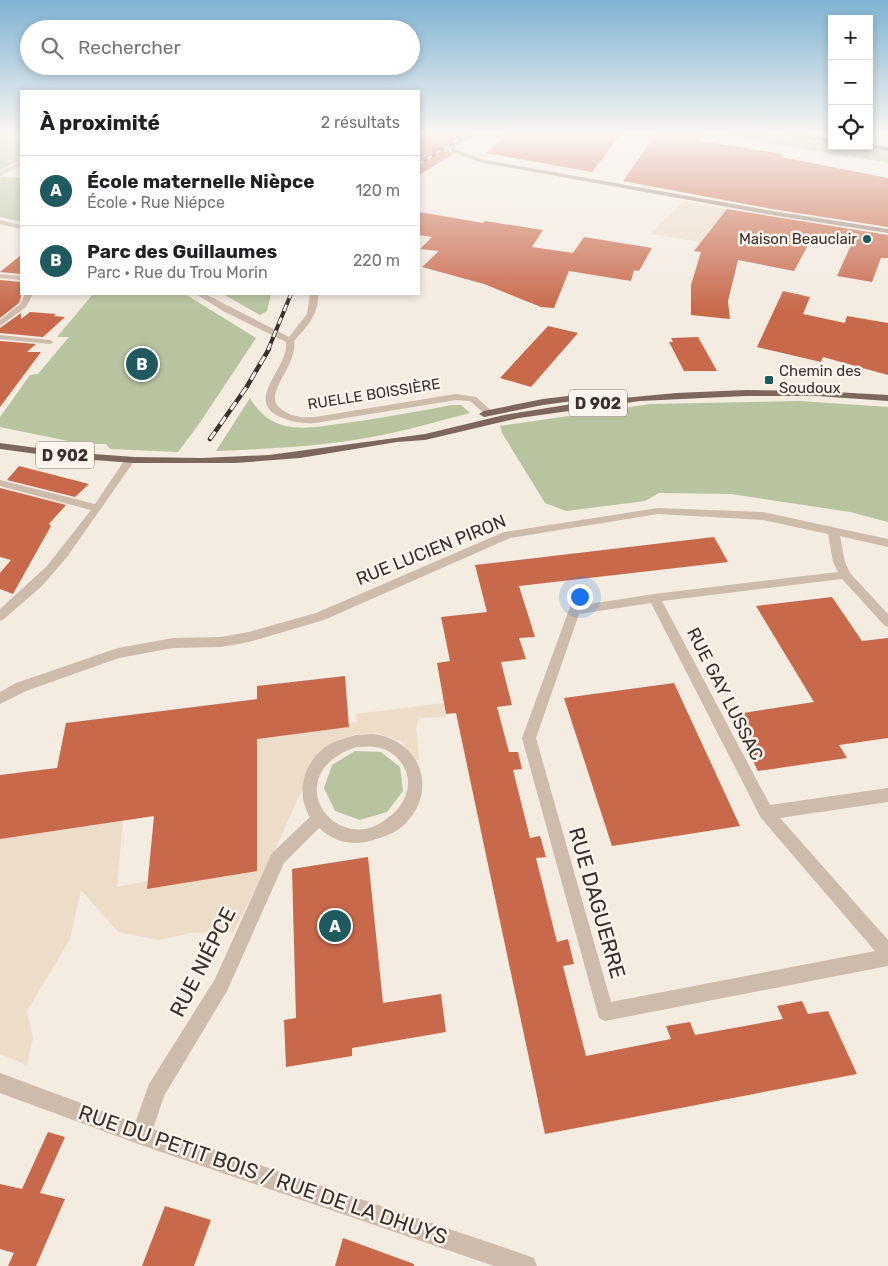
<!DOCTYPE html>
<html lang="fr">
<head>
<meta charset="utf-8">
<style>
	:root { --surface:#fff; --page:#f6f6f6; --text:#202124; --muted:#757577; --line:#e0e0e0; --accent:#1f5a5e }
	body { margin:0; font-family:Rubik,sans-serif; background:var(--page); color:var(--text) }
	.controls { position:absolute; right:15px; top:15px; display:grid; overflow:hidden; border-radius:0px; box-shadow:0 2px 8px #0003 }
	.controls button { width:45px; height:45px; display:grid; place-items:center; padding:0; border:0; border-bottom:1px solid var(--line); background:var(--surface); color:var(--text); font:25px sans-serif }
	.you { position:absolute; left:579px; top:596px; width:18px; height:18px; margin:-12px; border:4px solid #fff; border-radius:50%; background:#1a73e8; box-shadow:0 0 0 8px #1a73e833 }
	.badge { display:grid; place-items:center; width:32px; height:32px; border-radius:50%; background:var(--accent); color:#fff; font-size:16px; font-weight:700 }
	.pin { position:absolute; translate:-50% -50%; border:2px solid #fff; box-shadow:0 1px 5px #0006 }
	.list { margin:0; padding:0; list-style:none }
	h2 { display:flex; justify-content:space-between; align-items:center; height:65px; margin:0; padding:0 20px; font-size:21px }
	h2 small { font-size:16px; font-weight:400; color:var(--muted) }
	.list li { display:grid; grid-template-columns:32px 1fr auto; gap:15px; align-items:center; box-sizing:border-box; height:70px; padding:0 20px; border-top:1px solid var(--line) }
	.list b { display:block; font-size:19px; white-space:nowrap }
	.list p { margin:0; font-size:16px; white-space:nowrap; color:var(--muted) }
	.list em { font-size:16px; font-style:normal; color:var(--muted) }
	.icon { flex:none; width:28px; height:28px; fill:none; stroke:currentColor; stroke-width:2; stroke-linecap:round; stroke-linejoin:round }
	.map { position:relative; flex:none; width:888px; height:1266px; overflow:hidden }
	.search { position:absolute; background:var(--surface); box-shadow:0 2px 8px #0003; left:20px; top:20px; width:400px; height:55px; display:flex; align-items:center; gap:12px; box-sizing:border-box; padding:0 18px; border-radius:28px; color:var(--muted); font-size:19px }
	.panel { position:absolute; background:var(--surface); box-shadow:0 2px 8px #0003; left:20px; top:90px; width:400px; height:205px; border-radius:0px }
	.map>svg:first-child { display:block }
	.green { fill:#b8c4a0 }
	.plaza { fill:#ecdcc8 }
	.building { fill:#c8694b }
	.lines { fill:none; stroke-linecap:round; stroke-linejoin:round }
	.street { fill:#cdbbac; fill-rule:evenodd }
	.secondary { fill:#a18a7d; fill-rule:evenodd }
	.primary { fill:#7d675c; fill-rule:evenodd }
	.highway { fill:#5c4a42; fill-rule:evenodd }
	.rail-far2-casing { stroke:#3b302b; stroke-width:2.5 }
	.rail-far1-casing { stroke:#3b302b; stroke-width:4 }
	.rail-casing { stroke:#3b302b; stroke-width:4.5 }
	.rail-far2 { stroke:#fbf5ee; stroke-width:2; stroke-dasharray:5; stroke-linecap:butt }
	.rail-far1 { stroke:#fbf5ee; stroke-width:2.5; stroke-dasharray:7; stroke-linecap:butt }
	.rail { stroke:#fbf5ee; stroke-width:3; stroke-dasharray:9; stroke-linecap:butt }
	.poi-dot { fill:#1f5a5e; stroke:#fbf5ee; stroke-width:2 }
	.labels { text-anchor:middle; stroke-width:5; stroke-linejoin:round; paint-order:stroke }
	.far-poi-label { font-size:15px; fill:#3b302b; stroke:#fbf5ee; text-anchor:end }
	.far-street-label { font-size:15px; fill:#3b302b; stroke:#fbf5ee }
	.shield { fill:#fbf5ee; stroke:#756b66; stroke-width:1 }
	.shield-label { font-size:16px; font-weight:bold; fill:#3b302b }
	.street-label { font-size:18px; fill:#3b302b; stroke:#fbf5ee }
	.near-street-label { font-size:21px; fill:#3b302b; stroke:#fbf5ee }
</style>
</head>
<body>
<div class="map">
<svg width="888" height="1266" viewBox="0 0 888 1266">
	<rect width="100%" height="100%" fill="#f4ebe1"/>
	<!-- green -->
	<path class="green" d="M0,133H21V160L0,170Z
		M711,133H758L832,142V146H857L888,151V163Z
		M3,177L21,178V222L0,217V178Z
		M93,294H185L256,338L199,424L178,452L110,449L106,444H83L0,427V417L30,375L38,374L69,337H57Z
		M223,294H271L267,311L260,315Z
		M250,398C259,414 273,425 292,427C307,429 324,426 338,424C377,419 414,412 452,405H461L470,413C432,423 394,434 354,440C309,447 262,449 216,451Z
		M800,401L888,407V522L850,512L731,494L659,493L645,501L566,511L545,503L502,433L500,426L651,404Z
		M355,751L381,752L400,767L403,791L387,812L360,820L335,811L324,788L332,765Z"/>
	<!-- plaza -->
	<path class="plaza" d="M684,201L727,209L701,242L650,234Z
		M444,703L446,717L419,718L416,728L419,760H415L401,741L376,733L355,734L335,742L316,759L266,869L233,932L191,933L159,940L118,932L81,890L70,939L27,1011L33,1038L27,1065L0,1054V839L123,821L117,887L147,881V889L257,871V739L349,727V723L357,722L356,714Z"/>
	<!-- building -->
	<path class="building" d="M419,133H421L463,135L448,144L449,151L453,154L419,175Z
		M509,133H622L592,172L486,153Z
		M657,133H706L698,141L783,154L781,157L888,178V227L772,209L623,181Z
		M727,209L888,235V258H881L872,282L837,276L852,243L813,236L794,271L738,260L728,301L730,319L691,315V285L701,252L694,251Z
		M419,212L483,223L485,221L543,230L532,247L573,253L584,237L652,248L639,271L634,270L631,281L569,271L554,308L541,307L484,284L422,267L439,251L420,249L432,237L419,235Z
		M21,255V274L0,272Z
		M0,280L21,282V297L19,303L0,318Z
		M783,291L810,297L803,314L845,323L847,316L888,323V375L823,357L821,362L757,347Z
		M30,312L56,314L54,316L65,317L43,337L0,333V328L21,313V319Z
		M548,326L578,333L531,387L500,378Z
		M698,337L717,371H684L669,342H673L671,338Z
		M0,341L36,344L27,352H41L0,407Z
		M19,466L89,484L75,497L7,480Z
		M0,488L66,505L49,524L51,526L13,594L0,589V573L11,560L0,557Z
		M714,537L728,562L519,586L535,637L519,638L526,659L501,662L512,705L497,707L509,752H518L522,769L513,770L530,838L540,836L546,857L536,858L557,942L568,939L574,964L563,966L586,1056L671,1039L666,1026L690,1022L695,1035L783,1019L777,1006L802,1001L808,1014L828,1011L857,1074L545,1134L456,713L446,714L437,663L450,661L441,617L487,612L475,565Z
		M832,597L862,641L888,638V738L839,745L847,758L758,771L730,715L814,702L756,606Z
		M345,676L349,727L257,739V871L147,889L154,816L0,839V775L57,768L66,723L257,699V686Z
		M674,683L740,826L612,846L564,698Z
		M368,857L383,1003L441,994L446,1032L352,1048V1056L286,1067L284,1020L296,1018L292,869Z
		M48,1132L65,1137L40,1193L65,1199L36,1266H8L14,1253L0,1249V1184L22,1189Z
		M165,1206L211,1220L194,1266H142Z
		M343,1238L414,1264V1266H335Z"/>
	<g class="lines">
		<!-- street -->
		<path class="street" d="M21,161V165L0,176V172Z
			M0,220L21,225V229L0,224Z
			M0,274L21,276V280L0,278Z
			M25,294H33L26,307L0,326V320L20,304Z
			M196,294H205L289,337L307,314L310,294H318C319,314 307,327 294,341C298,366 261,395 281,409C291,417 303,418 315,417L456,394L476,397L494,413L492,415H486L470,401L456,400L315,423C301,424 285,421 273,413C250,395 289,366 286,342L223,311Z
			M0,335L50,340L54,342L50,344L0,339Z
			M130,457L135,460L67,557L42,586L4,619L0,621V609L47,566L91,510L0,486V480L95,504L126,458Z
			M658,508L763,512L888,539V547L840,536L845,562L850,573L888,614V627L884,625L842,579L662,601L770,805L888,788V802L780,818L888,940V966L605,1021L599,1018L522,738L570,607L654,594L838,572L833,562L828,534L763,520L658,514L510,538L324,620L249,642L221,647L173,648L119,658L26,691L0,704V692L16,683L118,648L173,638L221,637L249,632L316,613L504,532ZM651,603L761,818L875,951L611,1002L536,738L579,614Z
			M356,735C363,735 372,733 379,735C422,744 437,791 406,823C397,832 387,836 376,839C356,847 335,843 319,828L284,863L227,991L164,1096L153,1129L526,1255L534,1258L537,1266H494L141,1145L0,1093V1073L135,1123L149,1084L215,979L272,853L310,817C294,791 305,759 330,744C337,740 347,738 356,735ZM356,747C363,747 369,746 375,747C397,749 414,773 406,794C402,806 395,813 385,820C335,857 276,775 356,747Z"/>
		<!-- secondary -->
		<path class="secondary" d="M471,133H478L455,147V149L480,159L772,211L888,229V233L772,215L479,162L451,151L450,145Z"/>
		<!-- primary -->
		<path class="primary" d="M746,390L817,391L888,395V401L817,396H746L640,401L519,418L425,440L397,442L300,458L235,463H134L67,458L0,449V443L67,452L134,457L202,458L269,455L425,434L504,415L591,401L676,393Z
			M584,394L587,395V399L543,405L484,417L479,414L484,411L543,399Z"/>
		<!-- highway -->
		<path class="highway" d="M772,133H788L832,139V143Z
			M869,144L888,147V151L864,146H869Z"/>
		<!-- rail-far2 casing -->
		<g class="rail-far2-casing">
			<path id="rail-far2" d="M419,164L470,133"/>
		</g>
		<!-- rail-far1 casing -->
		<g class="rail-far1-casing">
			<path id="rail-far1" d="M268,350L291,294"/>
		</g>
		<!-- rail casing -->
		<g class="rail-casing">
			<path id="rail" d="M210,439L246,388L269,349"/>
		</g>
		<!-- rail-far2 -->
		<use href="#rail-far2" class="rail-far2"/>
		<!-- rail-far1 -->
		<use href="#rail-far1" class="rail-far1"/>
		<!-- rail -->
		<use href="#rail" class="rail"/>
	</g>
	<!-- sky -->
	<linearGradient id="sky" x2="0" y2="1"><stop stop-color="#7eb2d2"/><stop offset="0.43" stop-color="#faf6f2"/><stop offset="1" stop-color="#faf6f2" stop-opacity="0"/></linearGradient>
	<rect width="888" height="310" fill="url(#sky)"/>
	<!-- markers -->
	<g class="poi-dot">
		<circle cx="867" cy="239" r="5"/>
		<rect x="764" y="375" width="10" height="10" rx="2.5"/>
	</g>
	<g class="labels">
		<!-- far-poi labels -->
		<g class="far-poi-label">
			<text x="857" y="244">Maison Beauclair</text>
			<text x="779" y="376" text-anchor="start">Chemin des<tspan x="779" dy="17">Soudoux</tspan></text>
		</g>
		<!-- far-street labels -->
		<g class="far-street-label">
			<text transform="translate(374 394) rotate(-9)" y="5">RUELLE BOISSIÈRE</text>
		</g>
		<!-- shield labels -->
		<g class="shield">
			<rect x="569" y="389.5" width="58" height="27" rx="4"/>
			<rect x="36" y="441.5" width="58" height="27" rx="4"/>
		</g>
		<g class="shield-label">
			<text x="598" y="409">D 902</text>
			<text x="65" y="461">D 902</text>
		</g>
		<!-- street labels -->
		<g class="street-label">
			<text transform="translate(431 550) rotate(-22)" y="6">RUE LUCIEN PIRON</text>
			<text transform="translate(725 694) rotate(63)" y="6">RUE GAY LUSSAC</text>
		</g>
		<!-- near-street labels -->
		<g class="near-street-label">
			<text transform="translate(597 903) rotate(74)" y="7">RUE DAGUERRE</text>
			<text transform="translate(203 962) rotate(-63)" y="7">RUE NIÉPCE</text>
			<text transform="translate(263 1175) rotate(19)" y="7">RUE DU PETIT BOIS / RUE DE LA DHUYS</text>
		</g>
	</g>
</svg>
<div class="controls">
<button>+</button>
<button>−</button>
<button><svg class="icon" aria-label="locate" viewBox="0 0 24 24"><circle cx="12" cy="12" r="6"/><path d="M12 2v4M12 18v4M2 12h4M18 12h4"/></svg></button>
</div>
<div class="you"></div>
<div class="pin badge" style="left:335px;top:926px">A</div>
<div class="pin badge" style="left:142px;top:364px">B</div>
<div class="search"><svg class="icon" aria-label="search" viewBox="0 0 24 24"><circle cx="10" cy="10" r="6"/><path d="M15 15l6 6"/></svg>Rechercher</div>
<section class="panel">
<h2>À proximité<small>2 résultats</small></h2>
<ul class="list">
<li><span class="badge">A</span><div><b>École maternelle Nièpce</b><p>École · Rue Niépce</p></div><em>120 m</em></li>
<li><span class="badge">B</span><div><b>Parc des Guillaumes</b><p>Parc · Rue du Trou Morin</p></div><em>220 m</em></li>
</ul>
</section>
</div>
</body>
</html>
